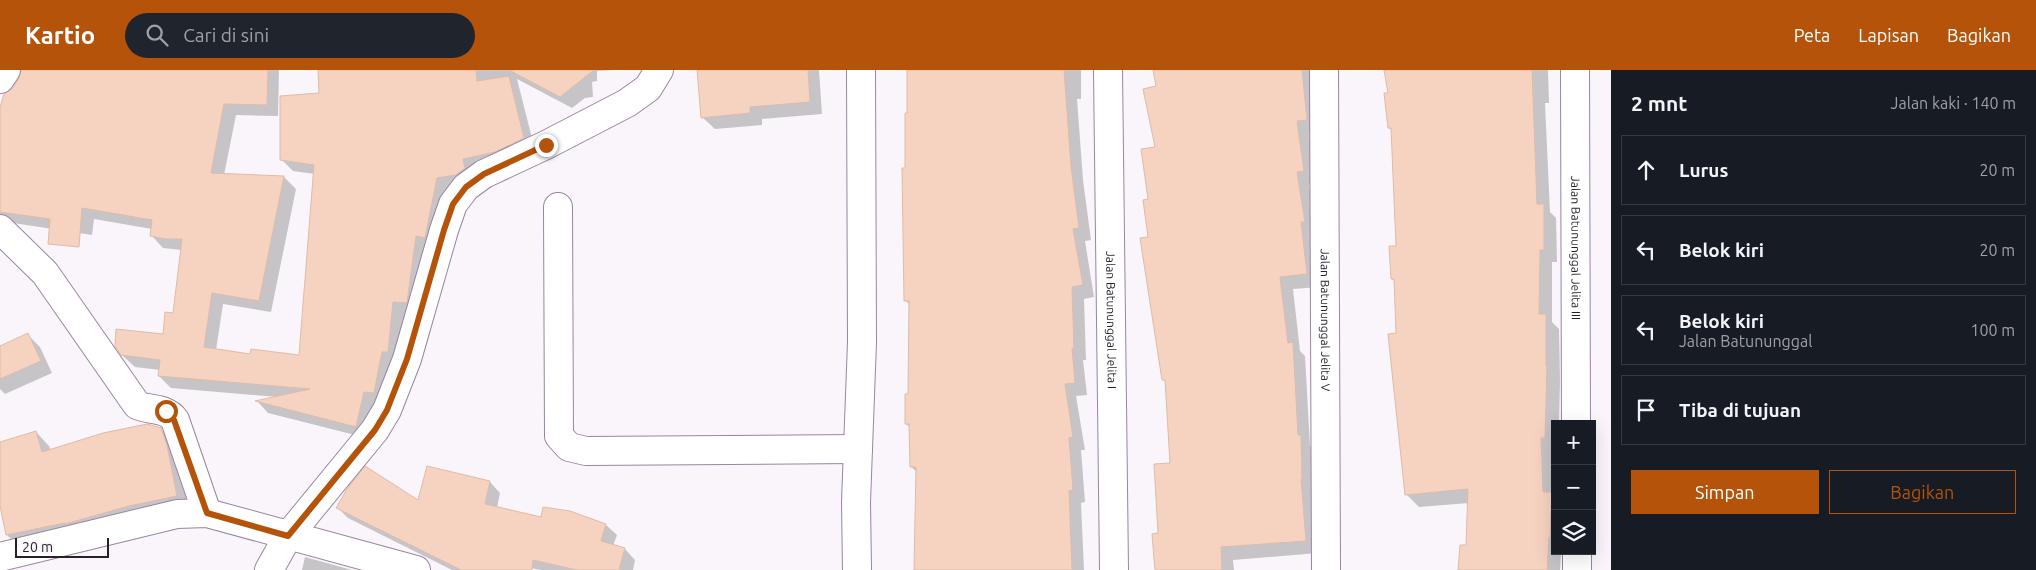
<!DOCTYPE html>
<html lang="id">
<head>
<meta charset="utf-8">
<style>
	:root { --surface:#171b24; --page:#20242c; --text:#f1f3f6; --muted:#9ea1a6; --line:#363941; --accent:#b45309 }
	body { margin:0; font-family:Ubuntu,sans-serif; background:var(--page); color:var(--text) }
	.controls { position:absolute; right:15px; bottom:15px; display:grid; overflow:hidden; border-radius:0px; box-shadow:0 5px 20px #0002 }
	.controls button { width:45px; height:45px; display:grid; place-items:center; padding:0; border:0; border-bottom:1px solid var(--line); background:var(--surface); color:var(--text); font:25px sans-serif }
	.scale { position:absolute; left:15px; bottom:12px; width:94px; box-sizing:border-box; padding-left:5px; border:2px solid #271f2a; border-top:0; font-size:14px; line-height:18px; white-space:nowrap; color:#271f2a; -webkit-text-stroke:4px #f9f5fb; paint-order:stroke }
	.stop { position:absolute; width:15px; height:15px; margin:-11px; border:4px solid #b45309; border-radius:50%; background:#fff }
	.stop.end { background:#b45309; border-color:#fff; box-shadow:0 1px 5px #0008 }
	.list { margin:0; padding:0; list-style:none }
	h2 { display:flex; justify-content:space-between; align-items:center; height:65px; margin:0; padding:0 20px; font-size:21px }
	h2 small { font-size:16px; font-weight:400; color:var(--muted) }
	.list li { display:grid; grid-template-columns:32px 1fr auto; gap:15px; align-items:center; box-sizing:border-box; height:70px; margin:0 10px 10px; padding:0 10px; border:1px solid var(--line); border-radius:0px }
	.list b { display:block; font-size:19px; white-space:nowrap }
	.list p { margin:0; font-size:16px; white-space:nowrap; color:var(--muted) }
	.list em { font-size:16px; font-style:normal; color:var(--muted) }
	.actions { display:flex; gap:10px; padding:15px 20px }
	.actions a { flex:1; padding:11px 0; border:1px solid var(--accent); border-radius:0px; text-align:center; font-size:18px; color:var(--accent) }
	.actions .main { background:var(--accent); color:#fff }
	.icon { flex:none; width:28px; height:28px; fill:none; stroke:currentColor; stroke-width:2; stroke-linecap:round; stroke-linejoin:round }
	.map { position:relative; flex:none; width:1611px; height:500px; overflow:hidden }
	header { display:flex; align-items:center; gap:30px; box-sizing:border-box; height:70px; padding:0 25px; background:var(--accent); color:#fff }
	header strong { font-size:24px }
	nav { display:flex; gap:28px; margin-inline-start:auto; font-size:18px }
	.search { width:350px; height:45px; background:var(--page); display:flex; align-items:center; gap:12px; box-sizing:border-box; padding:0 18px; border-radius:28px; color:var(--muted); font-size:19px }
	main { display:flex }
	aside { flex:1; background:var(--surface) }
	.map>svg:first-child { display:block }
	.shadow { fill:#0003 }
	.building { fill:#f6d3c0; stroke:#debbaa }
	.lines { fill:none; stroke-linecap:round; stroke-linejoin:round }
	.street-casing { stroke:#9985a0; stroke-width:30 }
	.street { stroke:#fff; stroke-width:28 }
	.route { stroke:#b45309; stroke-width:6 }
	.labels { text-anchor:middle; stroke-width:5; stroke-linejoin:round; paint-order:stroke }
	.street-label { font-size:12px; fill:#271f2a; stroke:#f9f5fb }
</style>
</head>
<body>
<header>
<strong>Kartio</strong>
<div class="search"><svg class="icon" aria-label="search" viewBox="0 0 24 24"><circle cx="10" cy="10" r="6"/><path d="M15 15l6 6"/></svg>Cari di sini</div>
<nav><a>Peta</a><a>Lapisan</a><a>Bagikan</a></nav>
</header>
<main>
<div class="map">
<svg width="1611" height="500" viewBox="0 0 1611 500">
	<rect width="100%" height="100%" fill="#f9f5fb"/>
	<!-- shadow -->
	<path class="shadow" d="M30,0H279L278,46L236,45L224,105L284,107L296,119L271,242L223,234L216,280L251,285L300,286L315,104L293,101L282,90L321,24L319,0H614L597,1V11L592,12L593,27L585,28L572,38L517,9L535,80L475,101L418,245L405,243L400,293L367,368L268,343L258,332L278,327L171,318L159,306L160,300L135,297L122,285L164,266L174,245L182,180L163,178L152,166V159L94,149L92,165L0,151V42L14,19Z
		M703,0H819L822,44L762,49V55L715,59L702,47Z
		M909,0H1081V29H1077L1083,110L1091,170L1085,171L1094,227L1084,229L1086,290H1083L1087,325L1076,326L1085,380H1081L1085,432L1081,433L1084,500H915L917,402L911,397V358L906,354L909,325L910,235L905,230Z
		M1154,0H1315L1319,63L1309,64L1316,114L1309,115L1317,164L1320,217L1293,219L1300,281L1305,286L1310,376L1313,379L1318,483L1233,490L1234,500H1156L1159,465L1171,394L1166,312L1163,309L1149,168L1150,130L1157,78L1158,17Z
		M1385,0H1548L1549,33H1545L1550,142L1556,148L1557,192H1552V252L1559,259L1560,311L1559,354H1555V481H1561L1560,500H1460L1467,477L1469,433L1419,437L1406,424L1395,212L1392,209L1398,177L1392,61L1389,58V24Z
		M28,265L40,277L52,303L5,324L0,319V277Z
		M159,358L173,372L191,439L21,479L7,465L0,429V373L36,362L49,376L51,381Z
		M490,412L500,423L497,438L542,449L606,455L617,465L613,476L625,479L635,490L633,500H541L515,495L514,500H452L348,448L337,437L419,432Z
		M305,487L352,500H302Z"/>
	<!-- building -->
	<path class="building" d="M21,0H268L267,35L224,34L211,103L284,106L259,231L212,223L204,277L250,284L251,279L299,285L314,95L280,90V26L319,23L318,0H476L477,11L509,6L524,68L495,82L463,89L465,98L456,105L437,108L425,168L416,166L407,233L393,232L388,282H382L374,323L364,322L356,357L255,331L310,319L158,306L160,290L121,285L115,276L116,259L163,264L165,242L173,243L182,169H165L150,166L152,150L82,138L79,177L48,174L50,149L0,142V37L4,24L13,18L19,8Z
		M509,0H594L560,27Z
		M697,0H808L810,32L750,37V43L701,48Z
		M907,0H1064L1071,96L1079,158L1073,159L1083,215L1072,217L1074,278H1072L1075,313L1065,314L1073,367L1069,368L1073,420L1069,421L1072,500H914L916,397H910L909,354H905V324H908L909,231H904L902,98H905V43H907Z
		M1153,0H1302L1307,50L1297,51L1304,101L1297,102L1305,152H1301L1307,204L1280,207L1288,273L1293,272L1298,365H1301L1302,409H1301L1306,471L1221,477L1222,500H1155L1152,464L1158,463L1154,394L1170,393L1165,310H1162L1140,168L1148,167L1143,130L1148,129L1141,79L1155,77L1143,19L1156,16Z
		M1384,0H1532L1537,134H1544V180H1540L1539,244H1546V296H1547L1545,368H1541L1543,422H1552L1550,468H1549L1547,500H1458L1460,475H1466L1468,419L1405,425L1388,264L1396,263L1394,209H1391L1389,176H1396L1391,58H1388L1384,23H1388Z
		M28,263L41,291L0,309V276Z
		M147,354L161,358L167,375L177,426L129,436L65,454V453L6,465L0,436V372L36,361L42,382L103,363Z
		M365,396L418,430L427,396L490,411L485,434L541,447L543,437L570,441L606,454L601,471L625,478L619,500H577L533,490L532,500H461L336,438L347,419Z"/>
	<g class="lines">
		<!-- street casing -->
		<g class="street-casing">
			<g id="street">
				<path id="s1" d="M1108,0L1114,500"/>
				<path id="s2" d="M1324,0L1326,500"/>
				<path id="s3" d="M1575,0L1576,354"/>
				<path d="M0,9L6,0"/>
				<path d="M558,137L559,366L569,377L586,381L858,379"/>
				<path d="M0,159L45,203L137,335C150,341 166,337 175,350L207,443"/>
				<path d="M1577,481V500"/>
				<path d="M0,487L177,444L207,443L416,500"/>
				<path d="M269,500L288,466L375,360L387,340L407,289L444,160L453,134L466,117L484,104L546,75L627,33L648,18L659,0"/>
				<path d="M857,500L856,432L862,272L861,0"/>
			</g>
		</g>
		<!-- street -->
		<use href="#street" class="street"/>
	</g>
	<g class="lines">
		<!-- route -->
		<path class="route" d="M166,341L174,350L207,443L288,466L375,360L387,340L407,289L444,160L453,134L466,117L484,104L546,75"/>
	</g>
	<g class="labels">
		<!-- street labels -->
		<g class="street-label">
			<text dy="4" stroke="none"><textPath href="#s3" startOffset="178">Jalan Batununggal Jelita III</textPath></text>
			<text dy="4" stroke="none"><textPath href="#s1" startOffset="250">Jalan Batununggal Jelita I</textPath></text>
			<text dy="4" stroke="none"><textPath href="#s2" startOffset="250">Jalan Batununggal Jelita V</textPath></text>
		</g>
	</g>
</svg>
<div class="controls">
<button>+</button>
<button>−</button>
<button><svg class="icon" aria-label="layers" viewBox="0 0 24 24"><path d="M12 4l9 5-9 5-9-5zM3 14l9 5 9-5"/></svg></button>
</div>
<div class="scale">20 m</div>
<div class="stop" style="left:166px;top:341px"></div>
<div class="stop end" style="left:546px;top:75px"></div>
</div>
<aside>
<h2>2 mnt<small>Jalan kaki · 140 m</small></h2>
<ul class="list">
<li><svg class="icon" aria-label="ahead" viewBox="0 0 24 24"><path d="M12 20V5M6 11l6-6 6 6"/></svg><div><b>Lurus</b></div><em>20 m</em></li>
<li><svg class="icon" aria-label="left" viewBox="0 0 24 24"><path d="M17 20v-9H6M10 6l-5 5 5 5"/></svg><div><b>Belok kiri</b></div><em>20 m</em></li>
<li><svg class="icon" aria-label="left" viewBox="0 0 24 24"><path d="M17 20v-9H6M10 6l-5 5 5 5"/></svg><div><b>Belok kiri</b><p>Jalan Batununggal</p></div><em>100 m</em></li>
<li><svg class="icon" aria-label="arrive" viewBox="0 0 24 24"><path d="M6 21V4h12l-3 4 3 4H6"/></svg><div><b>Tiba di tujuan</b></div></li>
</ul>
<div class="actions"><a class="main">Simpan</a><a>Bagikan</a></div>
</aside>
</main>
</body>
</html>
